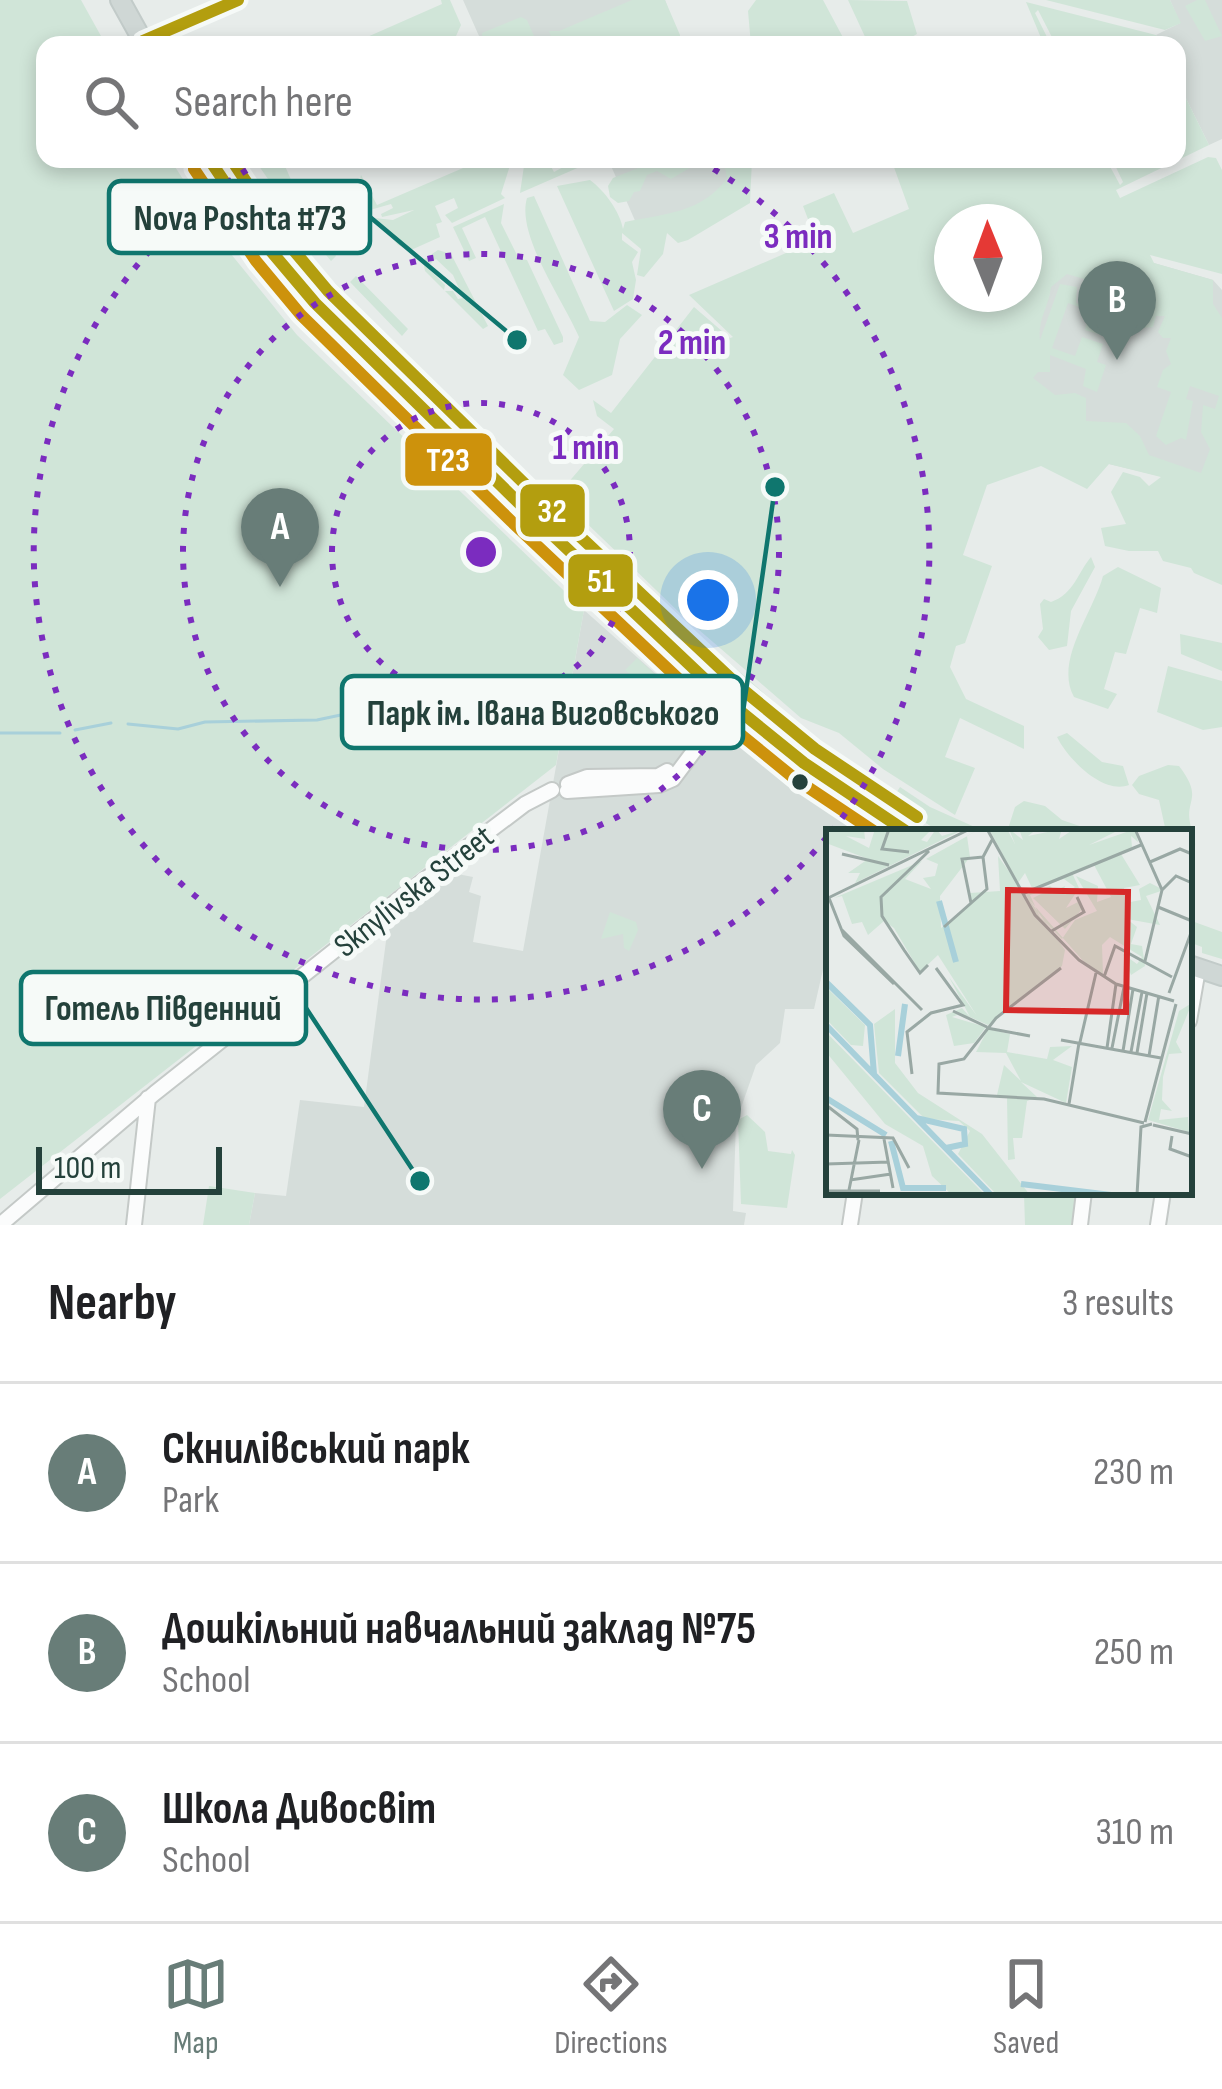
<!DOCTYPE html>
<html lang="en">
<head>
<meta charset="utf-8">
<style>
	:root { --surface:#fff; --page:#f6f6f6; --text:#202124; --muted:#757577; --line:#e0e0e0; --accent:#687d78 }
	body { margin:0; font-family:"Sofia Sans Condensed",sans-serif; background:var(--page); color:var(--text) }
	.compass { position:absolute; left:934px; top:204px; width:108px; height:108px; border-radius:50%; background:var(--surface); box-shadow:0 6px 18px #0003; rotate:359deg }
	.scale { position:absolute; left:36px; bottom:30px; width:186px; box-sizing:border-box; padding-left:12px; border:6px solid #24413b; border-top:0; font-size:33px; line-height:42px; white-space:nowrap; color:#24413b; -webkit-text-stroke:9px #f6faf8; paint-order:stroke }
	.you { position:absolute; left:708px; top:600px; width:42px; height:42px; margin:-30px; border:9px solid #fff; border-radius:50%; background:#1a73e8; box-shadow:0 0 0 18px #1a73e833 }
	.badge { display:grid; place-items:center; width:78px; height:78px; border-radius:50%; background:var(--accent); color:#fff; font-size:39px; font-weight:700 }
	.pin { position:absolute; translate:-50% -99px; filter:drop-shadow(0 3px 6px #0008) }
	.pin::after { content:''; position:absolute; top:63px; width:42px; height:36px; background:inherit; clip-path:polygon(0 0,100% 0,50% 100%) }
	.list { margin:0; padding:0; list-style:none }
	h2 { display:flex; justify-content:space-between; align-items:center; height:156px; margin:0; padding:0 48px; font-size:51px }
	h2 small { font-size:39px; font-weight:400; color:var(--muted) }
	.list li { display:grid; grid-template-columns:78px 1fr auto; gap:36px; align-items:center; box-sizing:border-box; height:180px; padding:0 48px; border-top:3px solid var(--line) }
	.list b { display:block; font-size:45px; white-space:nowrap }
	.list p { margin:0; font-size:39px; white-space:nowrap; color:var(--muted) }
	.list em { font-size:39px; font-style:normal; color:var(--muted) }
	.icon { flex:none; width:66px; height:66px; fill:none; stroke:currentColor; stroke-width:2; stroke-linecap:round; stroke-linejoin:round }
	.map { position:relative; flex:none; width:1222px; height:1225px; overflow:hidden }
	.search { position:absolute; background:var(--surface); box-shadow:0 6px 18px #0003; left:36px; right:36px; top:36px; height:132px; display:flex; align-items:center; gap:30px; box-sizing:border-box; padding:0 42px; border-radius:24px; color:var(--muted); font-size:45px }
	.sheet { height:696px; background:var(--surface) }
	nav { display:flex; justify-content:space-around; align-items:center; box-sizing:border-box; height:168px; border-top:3px solid var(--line); background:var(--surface); font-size:33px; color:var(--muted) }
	nav a { display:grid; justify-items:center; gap:6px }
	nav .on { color:var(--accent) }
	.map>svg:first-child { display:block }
	.built { fill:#d5ddda }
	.green { fill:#d0e5d8; fill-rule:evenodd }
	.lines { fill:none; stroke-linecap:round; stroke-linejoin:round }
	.stream { stroke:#a8d0da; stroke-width:3 }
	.minor-casing { stroke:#c4c9c7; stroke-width:18 }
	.major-casing { stroke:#c2cbc9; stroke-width:22 }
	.minor { stroke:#fbfcfc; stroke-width:14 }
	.major { stroke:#cfd7d5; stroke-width:18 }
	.bus-1-casing { stroke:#f6faf8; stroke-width:21 }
	.bus-2-casing { stroke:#f6faf8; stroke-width:21 }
	.bus-3-casing { stroke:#f6faf8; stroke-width:21 }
	.bus-1 { stroke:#b39e0f; stroke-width:12 }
	.bus-2 { stroke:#cd920c; stroke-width:12 }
	.bus-3 { stroke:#b39e0f; stroke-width:12 }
	.ring { fill:none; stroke:#7b2cbf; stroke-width:6; stroke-dasharray:6 12 }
	.bus-dot { fill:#24413b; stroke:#f6faf8; stroke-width:4.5 }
	.labels { text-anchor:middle; stroke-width:10; stroke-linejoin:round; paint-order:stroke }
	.street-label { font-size:33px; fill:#24413b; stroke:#f6faf8 }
	.inset-river { fill:none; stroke:#a8d0da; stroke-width:6 }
	.inset-road { fill:none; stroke:#99a8a4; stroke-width:3 }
	.view { fill:#d62828; fill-opacity:0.15; stroke:#d62828; stroke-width:6 }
	.inset-edge { fill:none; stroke:#24413b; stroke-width:6 }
	.centre { fill:#7b2cbf; stroke:#f6faf8; stroke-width:6 }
	.ring-label { font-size:36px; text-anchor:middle; font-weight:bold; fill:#7b2cbf; stroke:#f6faf8; stroke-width:10; stroke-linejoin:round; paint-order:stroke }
	.leader { fill:none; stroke:#0f766e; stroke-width:4.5 }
	.callout-dot { fill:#0f766e; stroke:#f6faf8; stroke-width:4.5 }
	.callout { fill:#f6faf8; stroke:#0f766e; stroke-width:4.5 }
	.callout-label { font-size:36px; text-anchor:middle; font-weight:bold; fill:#24413b }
	.line-badge { stroke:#f6faf8; stroke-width:4.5 }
	.badge-label { font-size:33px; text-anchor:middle; font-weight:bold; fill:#fff }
</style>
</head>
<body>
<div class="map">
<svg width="1222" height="1225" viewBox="0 0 1222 1225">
	<rect width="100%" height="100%" fill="#e7ecea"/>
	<!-- built -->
	<path class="built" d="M463,0H665L680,41L678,45H483Z
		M1170,0H1222V139L1209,145L1177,80V45H1161L1156,35L1180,23Z
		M608,159H727L740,191L640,232Z
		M1119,253L1213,280L1222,290V474L1205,487L1109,464L1014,372L1023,304L1060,271Z
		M584,610L683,698L755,755L786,773L855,831L829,832V943L814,1009H785L780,1043L756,1065L736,1122L733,1211L746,1213L744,1225H249L255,1193L286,1196L300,1100L364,1107L390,911L429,881L444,883L447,872L473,877L469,892L481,896L473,942L523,951Z"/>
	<!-- green -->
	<path class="green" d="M0,0H81L106,45H45V159H170L231,254L297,335L584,610L556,765L0,1199Z
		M441,0H450L461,25L456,36L434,45H349L442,4Z
		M632,0H665L680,35L679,45H554L549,31H559Z
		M756,0H823L847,45H751L748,11Z
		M848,0L907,1L917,34L897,45H861L866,39Z
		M1046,0H1170L1181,23L1165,30Z
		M1197,0H1205L1222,36L1205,41L1185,6Z
		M1026,2L1156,35L1161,45H1056L1038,10L1035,13L1051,45H1044Z
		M521,17L527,20L538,45H483L482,33Z
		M1177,80L1209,145L1116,190L1120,198L1208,157L1216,158L1222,170V274L1150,255L1154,263L1213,280V304L1222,318V585L1194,573L1191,568L1163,561L1158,551H1129L1105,546L1101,528L1126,524L1111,492L1123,472L1140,477L1149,486L1161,477L1109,464L1087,489L1041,466L987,485L963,555L992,566L965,643L956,646L950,667L966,699L1024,726V749L960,718L945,757L975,768L955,815L883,769L839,733L801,718L684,617L574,511L561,491L614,429L597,416L593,400L611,413L694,307L730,338L733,337L689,295L816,240L803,206L834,193L853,233L909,209L891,159H1106L1120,185L1123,182L1112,159H1177ZM952,222H1024V294H952ZM1067,274L1084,279L1088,290L1095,292L1084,306L1076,303L1077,287L1060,284L1040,340C1037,321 1049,306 1051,287ZM1108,295L1133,300L1138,307L1135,319L1142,328L1153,327L1156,316H1165L1158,332L1163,338H1171L1166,351L1171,364L1163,370L1157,387L1171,392L1156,436L1166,445L1181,438L1186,440L1193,401L1186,399L1190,386L1219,396L1215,409L1203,405L1201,432L1210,449L1201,473L1149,455L1140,436L1126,423L1086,421V398L1075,393L1055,395L1033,378L1038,372H1050V355L1086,369L1083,386L1097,392L1106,365L1097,362L1103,344L1082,337L1075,356L1052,348L1068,303L1090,311L1085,330L1104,336L1112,300Z
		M178,159H191L258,262L304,319L444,452L436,459L283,310L227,238Z
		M254,159H282L301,203L289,209Z
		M484,159H512L501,194L505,198L452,223L445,215L458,208L454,198L435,206L442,222L436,224L440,237L411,250L398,245L374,218L393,220L414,210L382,217L381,214L393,208L391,204L370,210L359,184L361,175L377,205Z
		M525,159H547L554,172L578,159H587L582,166L520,193Z
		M661,159H705L671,179L657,171L647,175L640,191L634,192L629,201L618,203L610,197L608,186L613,178Z
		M715,159H752L750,203L688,240L678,243L667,233L663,254L644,277L637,275L641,249L622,233V240L638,252L632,262L636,280L633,299L614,311L557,186L590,180C605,191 620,212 623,229L625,222C663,214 703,213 727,178L725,168Z
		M241,160L287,227L332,280L448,399L444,403L432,396L329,294L274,228L242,180L235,164Z
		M534,196L590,321L605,322L627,305L642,315L620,339L612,375L579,390L563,375L579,337C563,300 516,235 527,198Z
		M504,204L501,223L519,259L527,260L563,337V342L554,345L545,329L538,331L485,217L462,228L476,258L469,261L453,227Z
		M312,206L336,256L331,261L292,214Z
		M438,250L451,254L488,326L483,329L445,291H453L458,299L463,298L453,275L436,259L427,267L445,285L444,290L425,271L423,260Z
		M356,276L408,329L402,336L350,282Z
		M478,427L560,505L554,512L514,466L472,433Z
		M449,457L564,566L578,586L575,591L442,465Z
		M588,536L600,549L816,739L795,733L596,552L584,540Z
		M1091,557L1095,567L1071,611L1067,646L1049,650L1038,637L1043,629L1040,604L1044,599L1051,602C1074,594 1078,572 1091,557Z
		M1118,567L1161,588L1157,613L1140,608L1126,654L1115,652L1104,689L1117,694L1108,709L1074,697C1054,661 1093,613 1103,576Z
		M1180,634L1222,643V671L1181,654Z
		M637,658L684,701L685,707H661L660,700H652V706H639L633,689L637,679L625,670Z
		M1168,666L1222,681V727L1203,730L1157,712Z
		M1067,733L1102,762L1123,766L1129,785C1103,795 1068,759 1057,737Z
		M1168,765L1179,766C1205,800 1183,799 1191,827C1193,834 1196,840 1195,847L1189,851V832H1166L1159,800L1139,794L1132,785L1139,776Z
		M900,787L930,807L986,832H940L891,801Z
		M1024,801L1045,806L1062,820L1097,832H1007L1015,807Z
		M610,912L636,922L638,930L629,951L624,948L623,934L601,939Z
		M1189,920L1222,932V959L1202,953V947L1189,942Z
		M747,1115L765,1132L768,1151L791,1154L792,1150L795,1155L787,1208L741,1204L738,1120Z
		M209,1186L255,1193L249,1225H203Z
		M1077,1192L1071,1225H1025L1024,1194Z"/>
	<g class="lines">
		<!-- stream -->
		<path class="stream" d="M369,713L461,716L511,695
			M128,724L178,729L205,722L317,720L355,712
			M75,730L111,723
			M0,733H60"/>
		<!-- minor casing -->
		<g class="minor-casing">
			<path id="minor" d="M143,41L238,0
				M568,784L587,777L658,776L667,771
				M567,791L659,785L673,779L730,703
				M1189,1021L1198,969
				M0,1225L155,1093L398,900L525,804L552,790
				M134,1225L148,1098
				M850,1225L855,1192
				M1080,1225L1084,1192
				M1158,1225L1163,1192"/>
		</g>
		<!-- major casing -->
		<g class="major-casing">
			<path id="major" d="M120,0L145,45
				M209,159L271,251L315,303L524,508L730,703L804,763L907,832
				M1189,965L1222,976"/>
		</g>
		<!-- minor -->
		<use href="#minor" class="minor"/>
		<!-- major -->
		<use href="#major" class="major"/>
		<!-- bus-1 casing -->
		<g class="bus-1-casing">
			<path id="bus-1" d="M143,41L238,0
				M209,159L271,251L315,303L524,508L730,703L804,763L907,832"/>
		</g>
		<!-- bus-2 casing -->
		<g class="bus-2-casing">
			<path id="bus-2" d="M194,169L256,261L301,315L511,521L719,717L794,778L875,832"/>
		</g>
		<!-- bus-3 casing -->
		<g class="bus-3-casing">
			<path id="bus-3" d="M231,159L285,240L328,291L536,495L742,689L815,749L917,817"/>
		</g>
		<!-- bus-1 -->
		<use href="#bus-1" class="bus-1"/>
		<!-- bus-2 -->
		<use href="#bus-2" class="bus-2"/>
		<!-- bus-3 -->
		<use href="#bus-3" class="bus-3"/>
	</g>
	<!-- distance rings -->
	<g class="ring">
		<circle cx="481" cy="552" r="149"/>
		<circle cx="481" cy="552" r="298"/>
		<path d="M827 837A448 448 0 1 1 264 160M698 160A448 448 0 0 1 832 831"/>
	</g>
	<!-- markers -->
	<circle class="bus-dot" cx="800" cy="782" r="10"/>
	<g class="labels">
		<!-- street labels -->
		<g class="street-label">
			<text transform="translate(413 890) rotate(-38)" y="12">Sknylivska Street</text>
		</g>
	</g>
	<!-- overview -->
	<g transform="translate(826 829)">
		<rect width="366" height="366" fill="#e7ecea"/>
		<path d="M0,0H38L39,10L20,7L43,19L49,0H106L95,11L101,13L110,0L116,7L138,0L29,54L34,44H22L42,30L0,14ZM154,0L141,7L144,28L114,67L115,99L146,74L144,64L174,62L172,27L239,121L236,137L162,196L144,188L123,148L151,187L112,126L94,143L68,99L58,92L42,106L36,93L26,95L16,67L8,69L96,32L79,50L105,60L97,49L109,47L112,35L100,30ZM163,0H181L189,15L183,0L197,11L193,0H211L202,7L236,0L233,10L248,0H295L263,16L309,0L312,13L305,7L306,18L295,25L314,56L298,59L299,74L315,71L313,60L324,54L338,61L320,67L334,96L301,90L311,98L305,115L316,117L319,137L305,146L297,125L311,135L316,128L284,108L276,116L277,146L259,134L199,66L224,57L229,62L239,57L237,65L249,58L238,50L206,59L199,44L192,54ZM267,34L285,68L271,73L272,57L250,47L271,82L249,91L236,110L214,88L204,66L225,60L207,69L239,100L256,80L252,73L240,79L253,59L246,44ZM0,158L39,196L37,217L25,216L0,190ZM366,174L350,213L356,224L343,225L337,248L336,271L346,282L335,280L333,291L362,288L363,303L322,291L353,182ZM136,179L144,188L131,186L126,188L160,198L148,214L128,217L120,186ZM69,180V234L92,264L156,305L204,366H171L132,325L144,302L133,292L99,290L53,244L48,195ZM162,200L184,205L181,223L221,230L224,218L246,217L227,231L246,238L240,274L195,253L211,268L201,272L196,309H187L189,330L182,331L181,268L171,266L178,236L195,252L180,224L150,223ZM0,203L159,366H126L106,347L97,317L59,295L0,223Z" fill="#d0e5d8" fill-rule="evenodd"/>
		<path class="inset-river" d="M113,72L130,133M0,153L44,196L48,245M0,196L165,366M72,227L79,175M0,269L60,306M90,289L138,300L139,315L120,319M65,312L77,359H120M195,355L285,366"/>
		<path class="inset-road" d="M63,0L56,20L83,23M161,0L209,86L253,131L290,155L348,172M309,0L336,61L319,132M16,25L63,36M324,33L354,20L366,25M336,61L350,47L366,54M196,65L315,16M3,69L18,107L68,155M0,70L144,0M145,74L136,30L157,28M332,78L366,92M118,98L161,60L157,28L166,11M16,101L96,181M224,103L258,83L251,68M102,136L94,144L78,121L56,87L55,68L103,22M235,139L170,189L138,230L113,235L112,264L218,270L318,294M278,148L289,117L346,148M343,164L366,101M127,182L161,198M161,199L204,207M235,211L335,229M254,213L270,144M281,219L290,155M286,219L298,158M297,222L307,160M305,223L316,163M311,224L321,164M323,227L333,166M86,245L81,203L105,184L137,176L110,139M243,275L253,214M0,276L31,300L32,311M319,293L350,175M327,296L366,305M0,306L67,309L83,339M346,307L344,320L366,328M58,310L67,359M0,335L63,333M24,351L65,345M23,361L33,311M0,362H54M311,366L315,298L326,295"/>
		<path class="view" d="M182,61L302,63L300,183L180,181Z"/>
		<rect width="366" height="366" class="inset-edge"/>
	</g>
	<circle cx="481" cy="552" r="18" class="centre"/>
	<g class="ring-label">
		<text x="798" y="248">3 min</text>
		<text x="692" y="354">2 min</text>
		<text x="586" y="459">1 min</text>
	</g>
	<!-- callouts -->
	<path class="leader" d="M517 340L370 217M775 487L743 712M420 1181L306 1008"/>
	<g class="callout-dot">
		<circle cx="517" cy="340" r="12"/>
		<circle cx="775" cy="487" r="12"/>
		<circle cx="420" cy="1181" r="12"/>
	</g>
	<g class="callout">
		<rect x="109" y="181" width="261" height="72" rx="12"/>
		<rect x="342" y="676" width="401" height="72" rx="12"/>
		<rect x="21" y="972" width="285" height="72" rx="12"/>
	</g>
	<g class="callout-label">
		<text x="240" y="230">Nova Poshta #73</text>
		<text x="543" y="725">Парк ім. Івана Виговського</text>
		<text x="163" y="1020">Готель Південний</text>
	</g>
	<g class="line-badge">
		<rect x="403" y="431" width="91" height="57" rx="12" fill="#cd920c"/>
		<rect x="518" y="482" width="69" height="57" rx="12" fill="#b39e0f"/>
		<rect x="566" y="552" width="69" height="57" rx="12" fill="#b39e0f"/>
	</g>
	<g class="badge-label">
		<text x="448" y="471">Т23</text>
		<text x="552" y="522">32</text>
		<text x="601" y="592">51</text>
	</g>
</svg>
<svg class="compass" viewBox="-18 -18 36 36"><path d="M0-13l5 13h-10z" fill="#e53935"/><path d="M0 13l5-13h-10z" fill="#757577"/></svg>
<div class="scale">100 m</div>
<div class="you"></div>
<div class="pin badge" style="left:280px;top:587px">A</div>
<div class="pin badge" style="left:1117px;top:360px">B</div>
<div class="pin badge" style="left:702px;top:1169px">C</div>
<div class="search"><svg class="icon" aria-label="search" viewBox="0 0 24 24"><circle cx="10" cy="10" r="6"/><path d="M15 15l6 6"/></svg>Search here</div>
</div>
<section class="sheet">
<h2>Nearby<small>3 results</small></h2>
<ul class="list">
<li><span class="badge">A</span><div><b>Скнилівський парк</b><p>Park</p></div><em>230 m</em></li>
<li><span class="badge">B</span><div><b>Дошкільний навчальний заклад №75</b><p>School</p></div><em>250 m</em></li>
<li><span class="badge">C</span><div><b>Школа Дивосвіт</b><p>School</p></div><em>310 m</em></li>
</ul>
</section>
<nav>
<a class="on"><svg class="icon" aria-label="map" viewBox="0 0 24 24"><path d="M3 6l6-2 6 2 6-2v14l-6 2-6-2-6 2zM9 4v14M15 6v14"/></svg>Map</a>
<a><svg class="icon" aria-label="directions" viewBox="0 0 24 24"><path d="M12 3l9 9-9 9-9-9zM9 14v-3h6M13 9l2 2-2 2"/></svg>Directions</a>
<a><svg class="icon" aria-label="saved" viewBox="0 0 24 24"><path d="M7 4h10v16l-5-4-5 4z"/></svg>Saved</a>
</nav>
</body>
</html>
